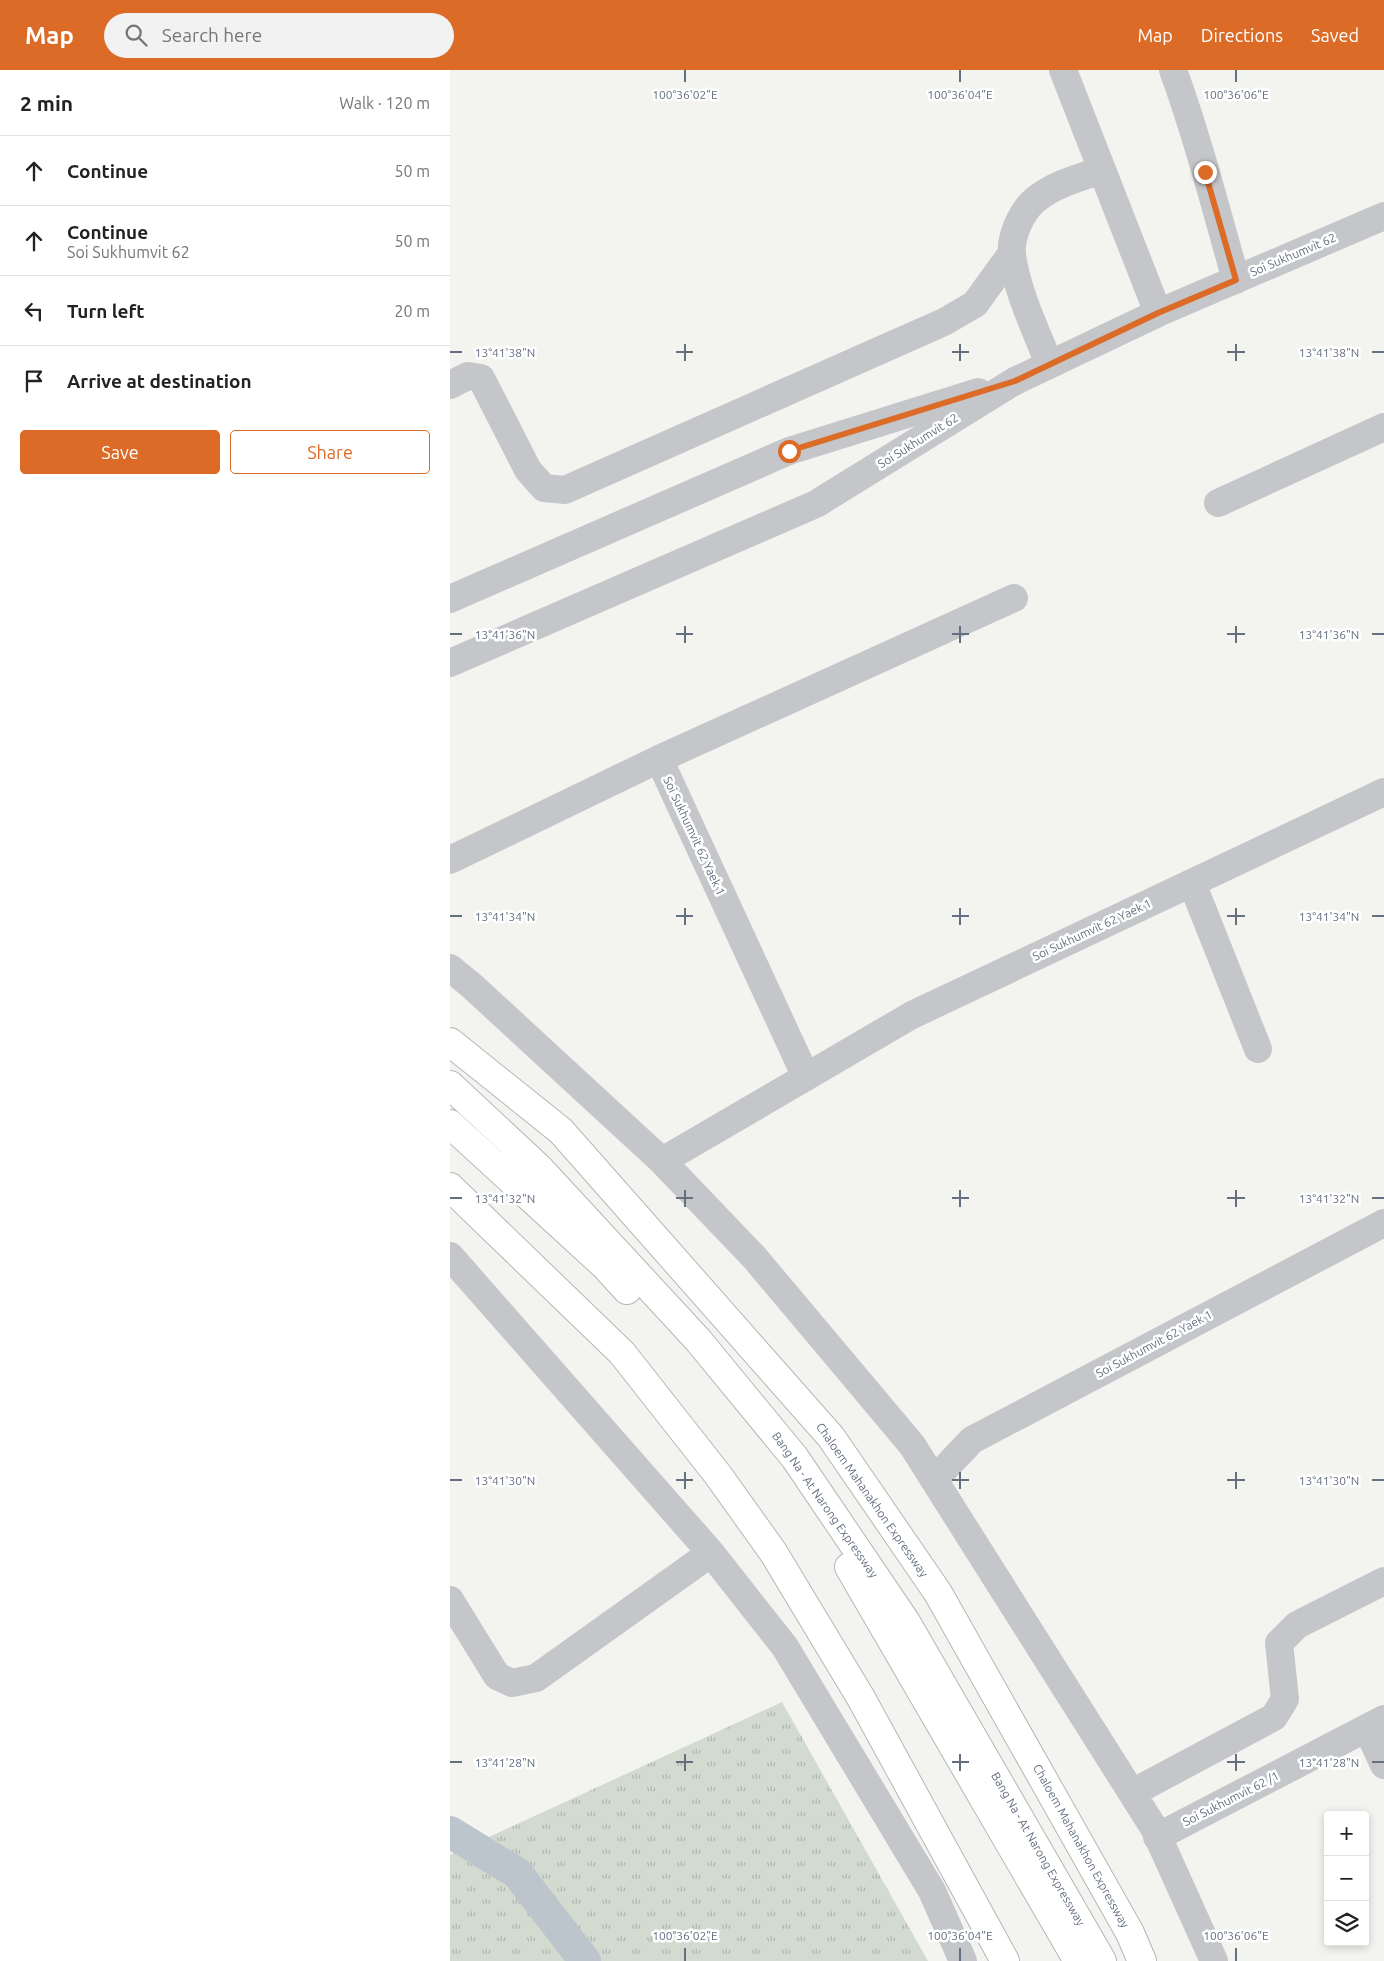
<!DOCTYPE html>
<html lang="en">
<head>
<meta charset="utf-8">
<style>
	:root { --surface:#fff; --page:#f2f2f2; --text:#222; --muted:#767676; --line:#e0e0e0; --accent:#dc6b27 }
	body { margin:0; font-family:Ubuntu,sans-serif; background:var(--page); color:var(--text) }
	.controls { position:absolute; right:15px; bottom:15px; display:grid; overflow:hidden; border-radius:5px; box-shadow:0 2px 8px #0003 }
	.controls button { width:45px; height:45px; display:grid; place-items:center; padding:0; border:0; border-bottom:1px solid var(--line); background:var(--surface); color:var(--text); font:25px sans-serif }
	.stop { position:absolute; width:15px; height:15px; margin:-11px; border:4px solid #dc6b27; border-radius:50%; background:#fff }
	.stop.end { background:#dc6b27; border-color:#fff; box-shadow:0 1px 5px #0008 }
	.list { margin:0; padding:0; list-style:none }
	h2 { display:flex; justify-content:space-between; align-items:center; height:65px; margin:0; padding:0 20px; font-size:21px }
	h2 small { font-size:16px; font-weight:400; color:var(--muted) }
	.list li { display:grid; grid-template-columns:32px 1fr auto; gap:15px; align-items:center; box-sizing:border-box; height:70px; padding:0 20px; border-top:1px solid var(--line) }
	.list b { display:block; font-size:19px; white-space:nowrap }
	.list p { margin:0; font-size:16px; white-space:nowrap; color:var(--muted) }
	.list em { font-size:16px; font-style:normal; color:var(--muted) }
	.actions { display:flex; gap:10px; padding:15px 20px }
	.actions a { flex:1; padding:11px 0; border:1px solid var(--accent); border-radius:5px; text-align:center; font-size:18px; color:var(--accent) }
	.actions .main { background:var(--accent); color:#fff }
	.icon { flex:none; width:28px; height:28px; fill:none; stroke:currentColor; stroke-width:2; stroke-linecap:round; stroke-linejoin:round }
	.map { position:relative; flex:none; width:934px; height:1891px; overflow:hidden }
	header { display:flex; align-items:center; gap:30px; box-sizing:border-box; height:70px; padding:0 25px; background:var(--accent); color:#fff }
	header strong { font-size:24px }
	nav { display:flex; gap:28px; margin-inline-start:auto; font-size:18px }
	.search { width:350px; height:45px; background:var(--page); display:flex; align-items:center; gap:12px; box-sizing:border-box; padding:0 18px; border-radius:28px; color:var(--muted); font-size:19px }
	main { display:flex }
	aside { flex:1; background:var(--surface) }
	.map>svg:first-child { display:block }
	.grass { fill:url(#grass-tufts) }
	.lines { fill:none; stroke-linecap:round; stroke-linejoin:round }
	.canal { stroke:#bcc5cb; stroke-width:32 }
	.highway-casing { stroke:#b4b6ba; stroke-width:30 }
	.minor { stroke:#c4c6ca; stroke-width:28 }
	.highway { stroke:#fff; stroke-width:28 }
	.route { stroke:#dc6b27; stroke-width:6 }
	.ticks { fill:none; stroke:#646f80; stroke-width:2 }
	.labels { text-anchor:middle; stroke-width:5; stroke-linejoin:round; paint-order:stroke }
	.street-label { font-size:12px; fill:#646f80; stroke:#fff }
	.ticks-label { font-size:12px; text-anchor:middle; fill:#646f80; stroke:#fff; stroke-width:5; stroke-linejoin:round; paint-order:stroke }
</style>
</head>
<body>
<header>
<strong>Map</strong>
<div class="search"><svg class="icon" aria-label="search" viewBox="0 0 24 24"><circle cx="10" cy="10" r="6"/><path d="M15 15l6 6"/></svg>Search here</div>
<nav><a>Map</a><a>Directions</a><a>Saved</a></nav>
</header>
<main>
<aside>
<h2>2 min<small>Walk · 120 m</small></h2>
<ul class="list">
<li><svg class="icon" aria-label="ahead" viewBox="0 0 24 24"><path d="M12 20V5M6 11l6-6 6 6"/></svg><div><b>Continue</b></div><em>50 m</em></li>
<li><svg class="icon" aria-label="ahead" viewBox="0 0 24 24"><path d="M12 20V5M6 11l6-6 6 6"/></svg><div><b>Continue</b><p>Soi Sukhumvit 62</p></div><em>50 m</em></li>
<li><svg class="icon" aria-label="left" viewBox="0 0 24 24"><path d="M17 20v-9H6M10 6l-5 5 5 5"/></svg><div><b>Turn left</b></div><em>20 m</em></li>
<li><svg class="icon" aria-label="arrive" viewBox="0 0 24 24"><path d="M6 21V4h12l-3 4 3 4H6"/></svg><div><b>Arrive at destination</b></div></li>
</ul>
<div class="actions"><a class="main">Save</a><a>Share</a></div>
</aside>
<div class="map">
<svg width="934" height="1891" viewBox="0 0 934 1891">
	<defs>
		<pattern id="grass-tufts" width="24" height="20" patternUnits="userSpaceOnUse" patternTransform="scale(1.25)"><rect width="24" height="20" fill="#d3dbd1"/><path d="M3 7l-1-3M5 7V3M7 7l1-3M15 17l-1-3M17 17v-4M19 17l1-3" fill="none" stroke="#afb6af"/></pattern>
	</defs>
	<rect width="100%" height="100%" fill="#f3f4f0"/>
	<!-- grass -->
	<path class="grass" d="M332,1632L478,1891H0V1785Z"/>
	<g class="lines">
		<!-- canal -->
		<path class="canal" d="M0,1762L67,1803L135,1891"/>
		<!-- highway casing -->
		<g class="highway-casing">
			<path id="highway" d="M0,972L111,1061L381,1367L488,1523L680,1863L692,1891
				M0,1015L89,1098L248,1270L345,1388L456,1552L652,1891
				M0,1054L155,1196L177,1220
				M0,1117L172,1283L268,1405L323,1482L411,1628L555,1891
				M399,1497L628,1891"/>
		</g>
		<!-- minor -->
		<path class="minor" d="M613,0L708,243
			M723,0C748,69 766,139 786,210
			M599,294C586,260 567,222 562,185C560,167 571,142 585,130C604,114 629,108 651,100
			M0,315L18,306L31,308L78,400L94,418L115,420L494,252L525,234L562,183
			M768,433L934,357
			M0,529L339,381L528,322
			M0,593L366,434L565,311L708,243L934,146
			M209,689L356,1007
			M0,790L209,689L564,528
			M742,813L808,979
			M0,898L22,916L212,1091L304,1187L462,1375L704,1758L764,1891
			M212,1091L462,945L934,722
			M0,1186L261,1483L335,1577L482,1821L513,1891
			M485,1409L522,1370L934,1153
			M0,1530L47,1606L62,1613L86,1608L261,1483
			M917,1658L934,1695
			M682,1723L824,1647L835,1629L829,1573L847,1555L934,1511
			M707,1767L934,1649"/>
		<!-- highway -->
		<use href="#highway" class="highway"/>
	</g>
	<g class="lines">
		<!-- route -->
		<path class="route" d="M339,381L565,311L708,243L786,210L755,102"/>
	</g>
	<!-- ticks -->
	<path class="ticks" d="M235,0V12M510,0V12M786,0V12M235,274V291M510,274V291M786,274V291M0,282H12M226,282H243M502,282H519M777,282H795M922,282H934M235,556V573M510,556V573M786,556V573M0,564H12M226,564H243M502,564H519M777,564H795M922,564H934M235,838V855M510,838V855M786,838V855M0,846H12M226,846H243M502,846H519M777,846H795M922,846H934M235,1120V1137M510,1120V1137M786,1120V1137M0,1128H12M226,1128H243M502,1128H519M777,1128H795M922,1128H934M235,1402V1419M510,1402V1419M786,1402V1419M0,1410H12M226,1410H243M502,1410H519M777,1410H795M922,1410H934M235,1684V1701M510,1684V1701M786,1684V1701M0,1692H12M226,1692H243M502,1692H519M777,1692H795M922,1692H934M235,1878V1891M510,1878V1891M786,1878V1891"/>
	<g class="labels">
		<!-- street labels -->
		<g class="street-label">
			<text transform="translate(843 185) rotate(-23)" y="4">Soi Sukhumvit 62</text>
			<text transform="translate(468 371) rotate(-32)" y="4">Soi Sukhumvit 62</text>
			<text transform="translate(244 766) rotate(65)" y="4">Soi Sukhumvit 62 Yaek 1</text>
			<text transform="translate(642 860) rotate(-25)" y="4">Soi Sukhumvit 62 Yaek 1</text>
			<text transform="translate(704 1274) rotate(-28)" y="4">Soi Sukhumvit 62 Yaek 1</text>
			<text transform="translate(422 1430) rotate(55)" y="4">Chaloem Mahanakhon Expressway</text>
			<text transform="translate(375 1435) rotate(55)" y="4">Bang Na - At Narong Expressway</text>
			<text transform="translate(781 1729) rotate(-27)" y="4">Soi Sukhumvit 62 /1</text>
			<text transform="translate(631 1776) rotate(61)" y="4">Chaloem Mahanakhon Expressway</text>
			<text transform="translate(588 1779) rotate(60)" y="4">Bang Na - At Narong Expressway</text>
		</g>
	</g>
	<g class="ticks-label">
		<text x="235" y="29">100°36'02"E</text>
		<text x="510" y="29">100°36'04"E</text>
		<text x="786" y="29">100°36'06"E</text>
		<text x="55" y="287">13°41'38"N</text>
		<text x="879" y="287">13°41'38"N</text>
		<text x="55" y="569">13°41'36"N</text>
		<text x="879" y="569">13°41'36"N</text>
		<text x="55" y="851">13°41'34"N</text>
		<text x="879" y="851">13°41'34"N</text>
		<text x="55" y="1133">13°41'32"N</text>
		<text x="879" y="1133">13°41'32"N</text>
		<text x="55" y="1415">13°41'30"N</text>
		<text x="879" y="1415">13°41'30"N</text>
		<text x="55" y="1697">13°41'28"N</text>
		<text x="879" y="1697">13°41'28"N</text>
		<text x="235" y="1870">100°36'02"E</text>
		<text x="510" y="1870">100°36'04"E</text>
		<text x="786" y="1870">100°36'06"E</text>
	</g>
</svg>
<div class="controls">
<button>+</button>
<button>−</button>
<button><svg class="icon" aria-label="layers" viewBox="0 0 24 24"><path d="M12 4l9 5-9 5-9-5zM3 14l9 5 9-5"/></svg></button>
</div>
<div class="stop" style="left:339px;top:381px"></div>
<div class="stop end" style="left:755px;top:102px"></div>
</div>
</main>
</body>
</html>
